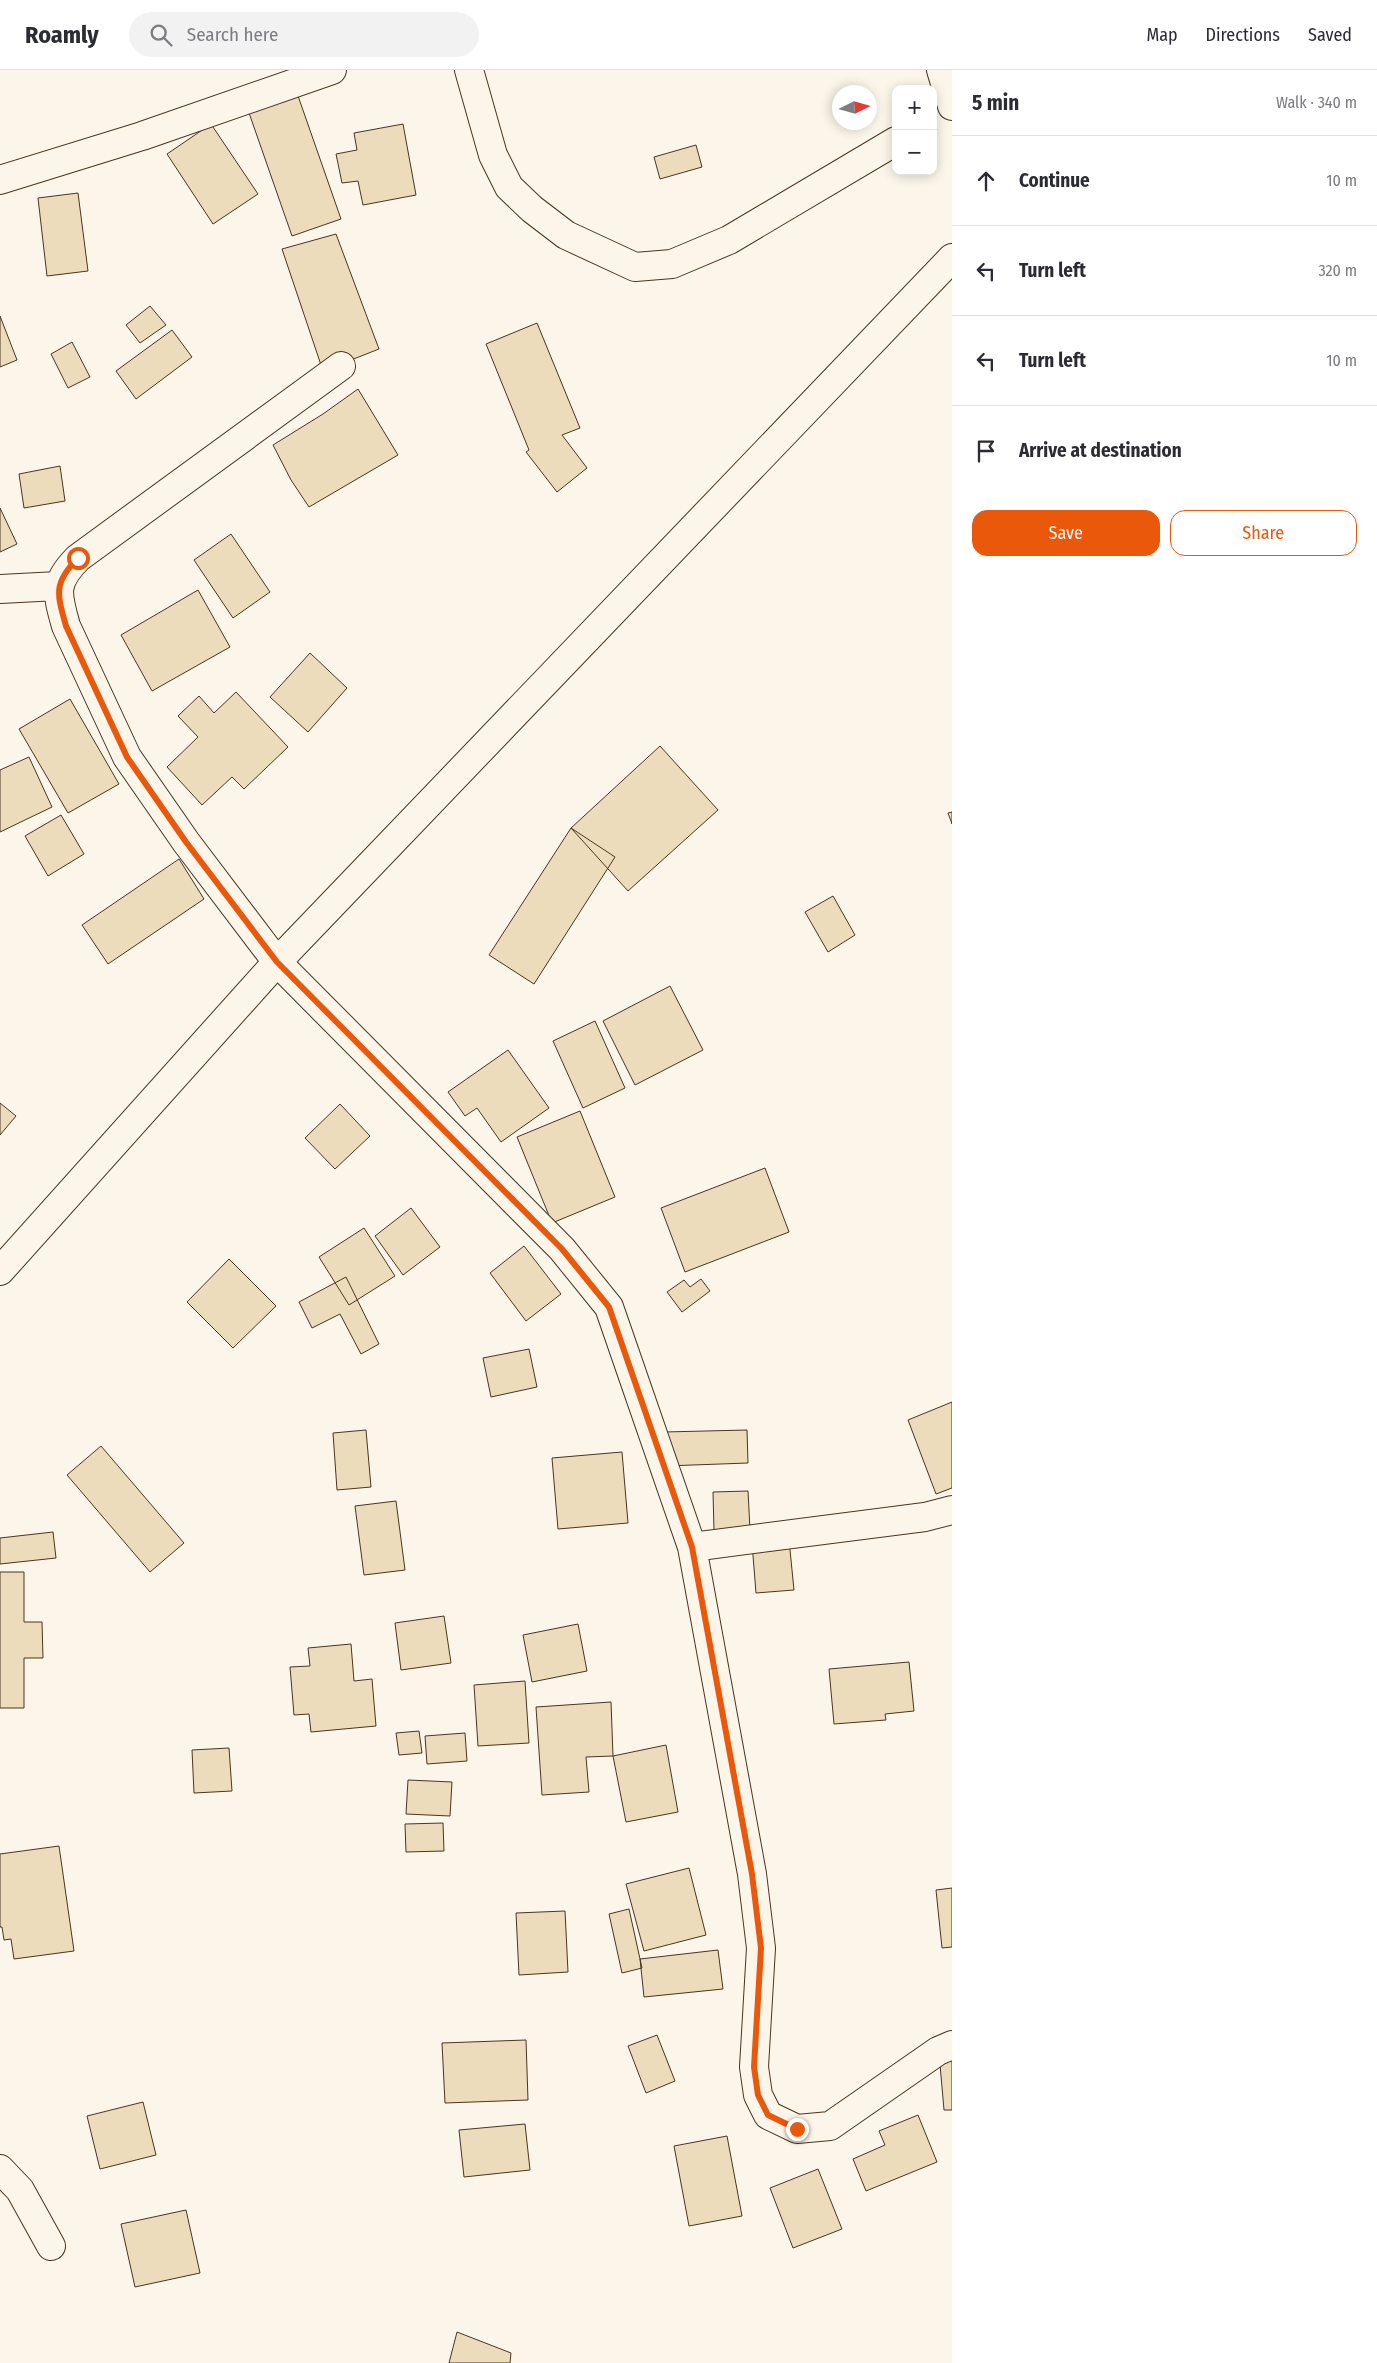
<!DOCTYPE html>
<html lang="en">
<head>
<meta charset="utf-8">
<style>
	:root { --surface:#fff; --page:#f2f2f3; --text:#2b2b33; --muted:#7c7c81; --line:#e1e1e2; --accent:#ea580c }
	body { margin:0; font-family:"Fira Sans Condensed",sans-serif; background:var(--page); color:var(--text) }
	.controls { position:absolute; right:15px; top:15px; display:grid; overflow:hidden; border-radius:10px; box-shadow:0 2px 12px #0003 }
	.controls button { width:45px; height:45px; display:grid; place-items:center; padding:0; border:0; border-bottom:1px solid var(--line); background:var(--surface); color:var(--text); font:25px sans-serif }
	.compass { position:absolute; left:832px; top:15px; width:45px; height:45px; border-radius:50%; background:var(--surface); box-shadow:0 2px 12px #0003; rotate:85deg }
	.stop { position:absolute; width:15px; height:15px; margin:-11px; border:4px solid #ea580c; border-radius:50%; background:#fff }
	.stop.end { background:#ea580c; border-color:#fff; box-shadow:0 1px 5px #0008 }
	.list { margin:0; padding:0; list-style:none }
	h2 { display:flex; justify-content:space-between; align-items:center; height:65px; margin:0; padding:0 20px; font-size:21px }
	h2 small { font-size:16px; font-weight:400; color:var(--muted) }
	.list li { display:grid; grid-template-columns:32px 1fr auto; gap:15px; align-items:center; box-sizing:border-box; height:90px; padding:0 20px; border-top:1px solid var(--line) }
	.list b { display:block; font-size:19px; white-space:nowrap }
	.list em { font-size:16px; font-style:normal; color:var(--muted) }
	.actions { display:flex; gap:10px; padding:15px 20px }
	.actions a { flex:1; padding:11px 0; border:1px solid var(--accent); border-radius:15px; text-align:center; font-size:18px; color:var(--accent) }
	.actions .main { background:var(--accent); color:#fff }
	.icon { flex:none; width:28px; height:28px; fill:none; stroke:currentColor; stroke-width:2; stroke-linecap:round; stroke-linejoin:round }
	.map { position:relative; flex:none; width:952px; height:2293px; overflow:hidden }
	header { display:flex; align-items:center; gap:30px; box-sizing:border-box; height:70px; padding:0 25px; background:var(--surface); border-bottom:1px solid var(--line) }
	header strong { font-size:24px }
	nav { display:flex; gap:28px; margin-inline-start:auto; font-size:18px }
	.search { width:350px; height:45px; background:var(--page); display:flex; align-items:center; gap:12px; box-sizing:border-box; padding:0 18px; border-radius:28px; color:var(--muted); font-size:19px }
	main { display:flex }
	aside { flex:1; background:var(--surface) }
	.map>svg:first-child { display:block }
	.building { fill:#ecdcbc; stroke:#4a3520 }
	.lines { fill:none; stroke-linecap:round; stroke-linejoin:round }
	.minor-casing { stroke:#4a3520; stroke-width:30 }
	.primary-casing { stroke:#4a3520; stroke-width:30 }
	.minor { stroke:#fbf6e9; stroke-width:28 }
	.primary { stroke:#fbf6e9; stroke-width:28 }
	.route { stroke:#ea580c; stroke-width:6 }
</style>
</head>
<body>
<header>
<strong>Roamly</strong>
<div class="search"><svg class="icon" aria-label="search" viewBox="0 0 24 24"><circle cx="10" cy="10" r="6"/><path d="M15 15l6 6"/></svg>Search here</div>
<nav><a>Map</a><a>Directions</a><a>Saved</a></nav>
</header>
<main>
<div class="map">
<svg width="952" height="2293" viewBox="0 0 952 2293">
	<rect width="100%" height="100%" fill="#fbf6e9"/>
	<!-- building -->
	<path class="building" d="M297,23L341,149L292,166L248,40Z
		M211,54L258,124L213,154L167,84Z
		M403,54L416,125L363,135L358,111L342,113L336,84L357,80L354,63Z
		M696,75L702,97L660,109L654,87Z
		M78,123L88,201L47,206L38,128Z
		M336,164L379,279L323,301L282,179Z
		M150,236L166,255L140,273L126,255Z
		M0,246L17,290L0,297Z
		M537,253L580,358L562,365L587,398L557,422L526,382L529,380L486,274Z
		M172,260L192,287L136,329L116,301Z
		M72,272L90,307L68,318L51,284Z
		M358,319L398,385L309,437L291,410L273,375L323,344Z
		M60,396L65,431L24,438L19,404Z
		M0,438L17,474L0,482Z
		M231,464L270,522L233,548L194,490Z
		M198,520L230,577L152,621L121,565Z
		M310,583L347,618L308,662L270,627Z
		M236,622L288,677L244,719L232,707L202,735L167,697L198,667L178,646L199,626L214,643Z
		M70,629L119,714L68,743L19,659Z
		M660,676L718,740L628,821L571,758Z
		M29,687L52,737L0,762V700Z
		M952,742V754L948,743Z
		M61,745L84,784L48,806L25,766Z
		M571,758L615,787L534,914L489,885Z
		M179,789L204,829L108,894L82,855Z
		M833,826L855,865L828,882L805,842Z
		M670,916L703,980L635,1015L603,951Z
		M595,951L625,1018L583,1038L553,971Z
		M508,980L549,1038L501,1072L477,1038L465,1046L448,1022Z
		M0,1033L16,1046L0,1065Z
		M340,1034L370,1066L335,1099L305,1068Z
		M580,1041L615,1127L552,1153L517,1067Z
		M765,1098L789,1162L685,1202L661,1138Z
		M411,1138L440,1177L403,1205L375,1166Z
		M364,1158L395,1206L349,1235L319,1187Z
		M524,1176L561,1224L526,1251L490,1203Z
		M229,1189L276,1236L233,1278L187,1232Z
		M346,1207L379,1274L361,1284L340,1244L312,1258L299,1232Z
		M701,1209L710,1221L682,1242L667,1222L684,1210L690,1217Z
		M529,1279L537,1317L491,1327L483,1288Z
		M952,1332V1418L936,1424L908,1350Z
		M366,1360L371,1417L337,1420L333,1363Z
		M747,1360L748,1393L665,1396L664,1362Z
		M101,1376L184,1473L150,1502L67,1405Z
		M622,1382L628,1453L558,1459L552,1388Z
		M748,1421L750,1459L714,1461L713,1422Z
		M396,1431L405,1500L364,1505L355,1436Z
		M53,1462L56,1488L0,1494V1468Z
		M789,1470L794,1520L756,1523L752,1473Z
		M0,1502H24V1552H42L43,1588H24V1638H0Z
		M444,1546L451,1593L401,1600L395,1553Z
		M578,1554L587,1601L532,1612L523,1565Z
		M351,1574L354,1611L372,1609L376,1656L311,1662L309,1644L294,1645L290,1597L310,1596L308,1578Z
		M909,1592L914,1641L885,1644L886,1650L834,1654L829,1599Z
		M525,1611L529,1673L478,1676L474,1615Z
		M611,1632L613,1686L586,1687L589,1722L542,1725L536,1637Z
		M419,1661L422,1683L399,1685L396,1663Z
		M465,1663L467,1691L427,1694L425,1666Z
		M666,1675L678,1742L626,1752L613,1686Z
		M229,1678L232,1721L194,1723L192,1680Z
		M408,1710L452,1712L450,1746L406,1744Z
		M443,1753L444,1781L406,1782L405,1754Z
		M59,1776L74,1881L14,1889L11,1869L4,1870L2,1857H0V1784Z
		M689,1798L706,1865L644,1881L626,1814Z
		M952,1818V1877L942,1878L936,1820Z
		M629,1839L642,1898L622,1903L609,1844Z
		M565,1841L568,1902L519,1905L516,1843Z
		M718,1880L723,1919L644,1927L640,1889Z
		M657,1965L675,2011L646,2023L628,1976Z
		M526,1970L528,2030L445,2033L442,1973Z
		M952,1982V2040H944L939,1983Z
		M143,2032L156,2085L100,2099L87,2046Z
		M918,2045L937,2092L866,2121L853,2089L885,2075L879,2061Z
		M525,2054L530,2100L464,2107L459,2060Z
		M727,2066L742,2146L689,2156L674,2076Z
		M818,2099L842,2159L793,2178L770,2118Z
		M186,2140L200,2203L135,2217L121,2154Z
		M457,2262L511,2283L510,2293H449Z"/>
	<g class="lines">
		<!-- minor casing -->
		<g class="minor-casing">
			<path id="minor" d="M469,0L493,85L509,117L532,139L566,165L635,197L672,194L729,170L896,71
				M941,0L952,36
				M0,110L142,66L332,0
				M341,296L78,488C53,513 57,524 66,556L127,687L186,772L277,892L562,1179L609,1237L692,1477L752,1804L761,1878L754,1997L758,2025L768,2045L797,2059L830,2056L938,1981L952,1975
				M0,519L58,516
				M692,1477L925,1447L952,1440
				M0,2099L20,2120L51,2176"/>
		</g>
		<!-- primary casing -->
		<g class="primary-casing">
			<path id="primary" d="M0,1201L277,892L952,188"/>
		</g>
		<!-- minor -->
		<use href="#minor" class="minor"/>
		<!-- primary -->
		<use href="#primary" class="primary"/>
	</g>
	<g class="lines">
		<!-- route -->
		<path class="route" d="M78,488C53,513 57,524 66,556L127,687L186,772L277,892L562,1179L609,1237L692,1477L752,1804L761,1878L754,1997L758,2025L768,2045L797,2059"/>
	</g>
</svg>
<div class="controls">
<button>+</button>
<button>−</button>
</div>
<svg class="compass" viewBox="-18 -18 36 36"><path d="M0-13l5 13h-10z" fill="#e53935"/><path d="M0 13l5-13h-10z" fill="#7c7c81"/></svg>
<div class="stop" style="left:78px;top:488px"></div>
<div class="stop end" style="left:797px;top:2059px"></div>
</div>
<aside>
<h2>5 min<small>Walk · 340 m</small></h2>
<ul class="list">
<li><svg class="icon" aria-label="ahead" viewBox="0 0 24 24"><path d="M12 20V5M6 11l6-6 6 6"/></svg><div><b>Continue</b></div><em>10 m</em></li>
<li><svg class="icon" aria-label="left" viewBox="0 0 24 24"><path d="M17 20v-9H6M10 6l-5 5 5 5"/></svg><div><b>Turn left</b></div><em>320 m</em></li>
<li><svg class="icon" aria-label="left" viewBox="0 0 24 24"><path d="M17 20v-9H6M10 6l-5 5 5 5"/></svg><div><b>Turn left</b></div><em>10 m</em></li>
<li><svg class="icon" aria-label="arrive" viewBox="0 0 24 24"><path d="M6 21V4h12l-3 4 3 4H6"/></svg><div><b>Arrive at destination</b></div></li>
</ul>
<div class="actions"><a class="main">Save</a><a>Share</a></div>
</aside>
</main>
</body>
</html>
